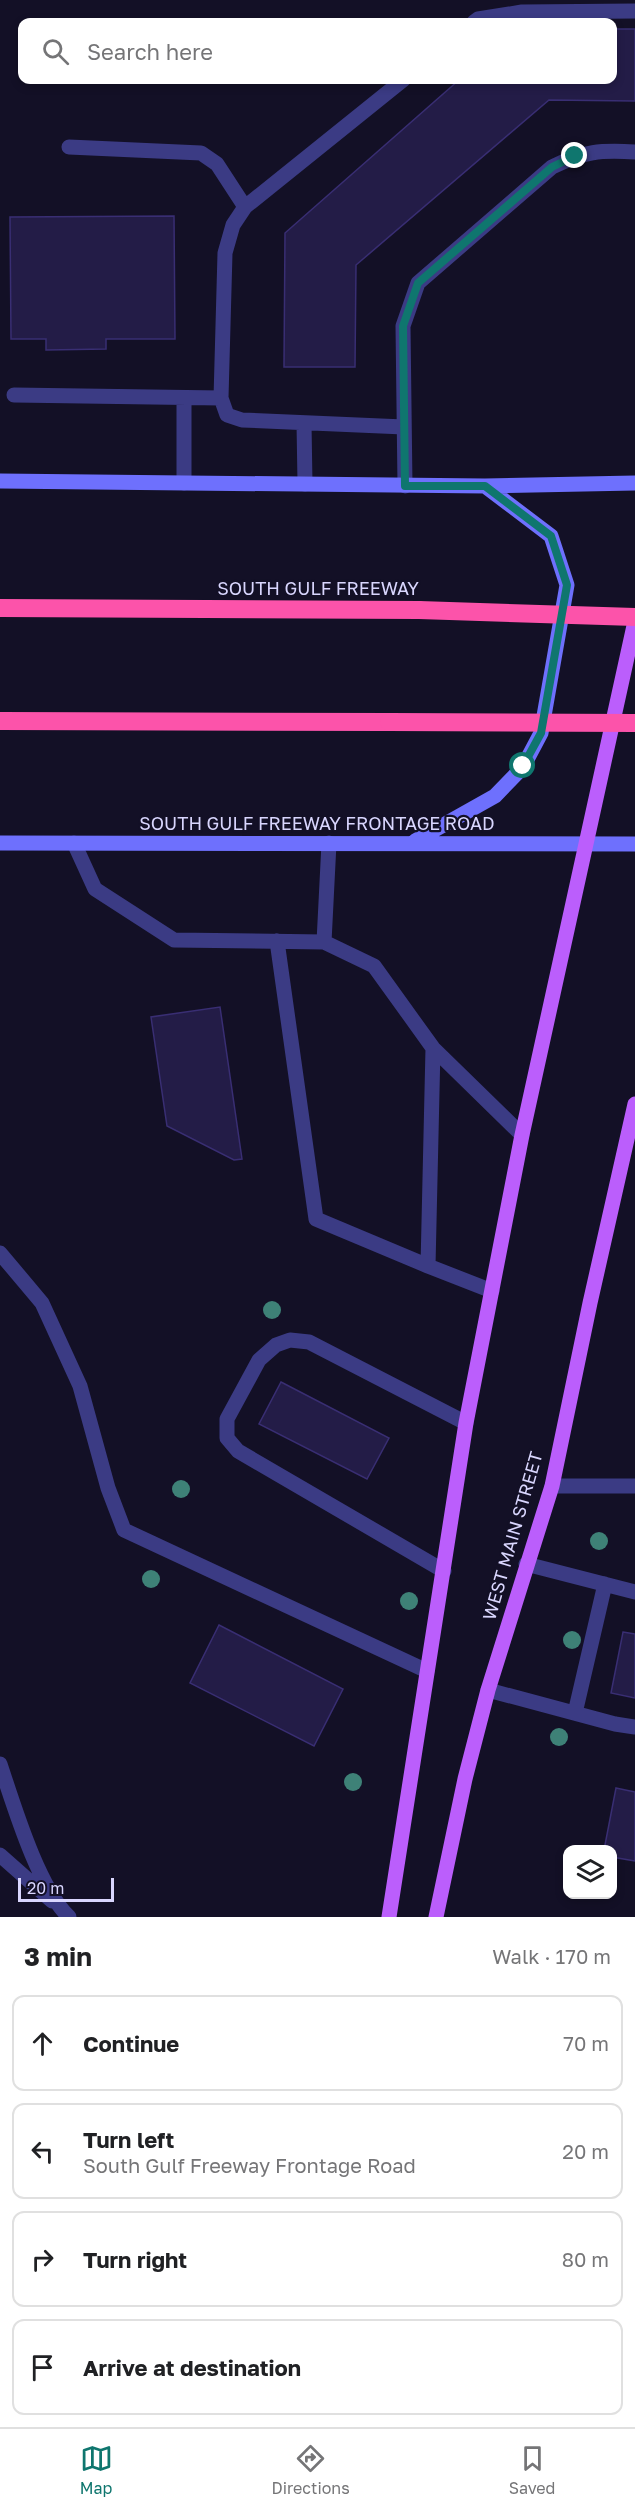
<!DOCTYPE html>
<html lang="en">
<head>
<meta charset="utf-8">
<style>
	:root { --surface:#fff; --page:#f2f2f2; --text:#202124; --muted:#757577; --line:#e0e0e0; --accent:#0f766e }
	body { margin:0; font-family:"Golos Text",sans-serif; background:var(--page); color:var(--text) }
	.controls { position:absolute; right:18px; bottom:18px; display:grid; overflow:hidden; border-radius:12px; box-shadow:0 3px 9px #0003 }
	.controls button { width:54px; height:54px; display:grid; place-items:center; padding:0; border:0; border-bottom:2px solid var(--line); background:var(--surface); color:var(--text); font:30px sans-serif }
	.scale { position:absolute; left:18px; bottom:15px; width:96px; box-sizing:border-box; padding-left:6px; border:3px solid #d9d6fe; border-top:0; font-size:16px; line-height:21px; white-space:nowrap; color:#d9d6fe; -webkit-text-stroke:4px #131026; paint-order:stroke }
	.stop { position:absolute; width:18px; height:18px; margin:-14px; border:4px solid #0f766e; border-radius:50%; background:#fff }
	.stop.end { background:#0f766e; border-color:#fff; box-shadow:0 2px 6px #0008 }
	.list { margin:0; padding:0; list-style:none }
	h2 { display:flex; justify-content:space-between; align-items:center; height:78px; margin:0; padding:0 24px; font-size:26px }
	h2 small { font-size:20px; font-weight:400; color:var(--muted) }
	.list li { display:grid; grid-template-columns:39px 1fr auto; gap:18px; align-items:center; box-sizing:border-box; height:96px; margin:0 12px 12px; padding:0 12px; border:2px solid var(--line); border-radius:12px }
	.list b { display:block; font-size:22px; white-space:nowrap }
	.list p { margin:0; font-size:20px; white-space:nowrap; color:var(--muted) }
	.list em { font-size:20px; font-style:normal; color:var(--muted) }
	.icon { flex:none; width:33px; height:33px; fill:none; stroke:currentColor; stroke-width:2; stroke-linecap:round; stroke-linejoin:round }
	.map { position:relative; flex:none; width:635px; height:1917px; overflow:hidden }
	.search { position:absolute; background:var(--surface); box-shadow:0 3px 9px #0003; left:18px; right:18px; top:18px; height:66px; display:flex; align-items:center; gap:15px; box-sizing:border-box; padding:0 21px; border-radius:12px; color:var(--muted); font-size:22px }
	.sheet { height:510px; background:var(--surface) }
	nav { display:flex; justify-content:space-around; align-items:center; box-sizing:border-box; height:84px; border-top:2px solid var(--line); background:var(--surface); font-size:16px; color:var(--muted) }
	nav a { display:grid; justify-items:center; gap:3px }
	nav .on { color:var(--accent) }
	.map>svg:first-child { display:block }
	.building { fill:#231c47; stroke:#392e73; stroke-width:1.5 }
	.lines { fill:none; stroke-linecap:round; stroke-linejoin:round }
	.lane { stroke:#3b3b84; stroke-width:15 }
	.secondary { stroke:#6e70fd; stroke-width:15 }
	.primary { stroke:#bb5efc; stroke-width:15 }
	.highway { stroke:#fc53aa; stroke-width:18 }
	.highway-bridge { stroke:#fc53aa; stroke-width:18 }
	.tree { fill:#3e8177 }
	.route { stroke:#0f766e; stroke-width:8 }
	.labels { text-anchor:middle; stroke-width:4.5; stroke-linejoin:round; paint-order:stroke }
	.street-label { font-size:18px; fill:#d9d6fe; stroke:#131026 }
</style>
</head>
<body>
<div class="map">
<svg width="635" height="1917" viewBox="0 0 635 1917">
	<rect width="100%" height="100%" fill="#131026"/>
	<!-- building -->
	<path class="building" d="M612,29H635V101L549,100L356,265L355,367H284L285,233L459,80H612Z
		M174,216L175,339H106V349L46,350V339H11L10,217Z
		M220,1007L242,1159L234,1160L167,1126L151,1017Z
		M281,1382L389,1438L367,1479L259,1424Z
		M219,1625L343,1689L314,1746L190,1683Z
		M623,1632L635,1634V1698L611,1693Z
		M616,1788L635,1792V1861L612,1857V1850H604Z"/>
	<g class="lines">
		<!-- lane -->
		<path class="lane" d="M474,22L478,19L522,12L635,11
			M403,80L245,207L233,225L225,253L221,398L227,415L242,420L404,427
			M69,147L201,153L217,164L245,207
			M14,395L221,398
			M304,423L305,484
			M184,483V398
			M405,486L403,326L418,283L552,167C585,151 600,150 635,152
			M74,843L95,889L174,940L324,942L374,966L433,1048L522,1135
			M277,941L316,1219L428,1266
			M324,942L329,843
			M433,1048L428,1266L492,1291
			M0,1253L42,1303L80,1386L108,1488L124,1530L427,1671
			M552,1486H635
			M526,1564L635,1592
			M444,1571L238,1451L227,1438V1419L259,1360L276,1345L290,1340L309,1342L466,1423
			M488,1690L615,1724L635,1727
			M575,1713L605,1584
			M0,1764C14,1806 38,1887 69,1917
			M0,1855L52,1901"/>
		<!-- secondary -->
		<path class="secondary" d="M0,481L485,486L635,483
			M415,841L495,796L523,767L541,733L567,585L551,536L485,486
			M0,843L635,844"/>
		<!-- primary -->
		<path class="primary" d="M389,1917L466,1423L522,1135L635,621
			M436,1917L465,1779L488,1690L552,1486L590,1303L635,1104"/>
		<!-- highway -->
		<path class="highway" d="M0,608L419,610
			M0,721L389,722"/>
		<!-- highway-bridge -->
		<path class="highway-bridge" d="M419,610L635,617
			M389,722L635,723"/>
	</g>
	<!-- trees -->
	<g class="tree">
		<circle cx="272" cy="1310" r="9"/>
		<circle cx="181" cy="1489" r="9"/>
		<circle cx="599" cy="1541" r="9"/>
		<circle cx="151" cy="1579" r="9"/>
		<circle cx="409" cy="1601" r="9"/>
		<circle cx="572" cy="1640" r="9"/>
		<circle cx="559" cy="1737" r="9"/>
		<circle cx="353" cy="1782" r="9"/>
	</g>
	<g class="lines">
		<!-- route -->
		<path class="route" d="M523,766L541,733L567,585L551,536L485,486H405L403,326L418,283L552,167L575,156"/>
	</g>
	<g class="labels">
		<!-- street labels -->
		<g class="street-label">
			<text x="318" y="595">SOUTH GULF FREEWAY</text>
			<text x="317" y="830">SOUTH GULF FREEWAY FRONTAGE ROAD</text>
			<text transform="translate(513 1536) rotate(-74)" y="6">WEST MAIN STREET</text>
		</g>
	</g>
</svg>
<div class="controls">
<button><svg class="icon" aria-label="layers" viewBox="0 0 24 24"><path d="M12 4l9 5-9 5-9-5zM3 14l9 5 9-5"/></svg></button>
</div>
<div class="scale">20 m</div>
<div class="stop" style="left:523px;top:766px"></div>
<div class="stop end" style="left:575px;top:156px"></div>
<div class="search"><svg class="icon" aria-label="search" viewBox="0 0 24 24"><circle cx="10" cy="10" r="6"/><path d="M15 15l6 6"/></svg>Search here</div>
</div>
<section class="sheet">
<h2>3 min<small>Walk · 170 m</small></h2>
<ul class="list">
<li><svg class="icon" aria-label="ahead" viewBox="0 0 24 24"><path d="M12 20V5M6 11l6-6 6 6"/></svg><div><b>Continue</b></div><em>70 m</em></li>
<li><svg class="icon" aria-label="left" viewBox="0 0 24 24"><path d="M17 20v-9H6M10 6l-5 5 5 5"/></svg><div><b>Turn left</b><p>South Gulf Freeway Frontage Road</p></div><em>20 m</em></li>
<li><svg class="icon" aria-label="right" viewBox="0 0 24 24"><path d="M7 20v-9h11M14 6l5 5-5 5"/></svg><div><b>Turn right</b></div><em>80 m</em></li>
<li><svg class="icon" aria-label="arrive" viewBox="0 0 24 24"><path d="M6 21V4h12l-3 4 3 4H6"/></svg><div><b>Arrive at destination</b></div></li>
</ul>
</section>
<nav>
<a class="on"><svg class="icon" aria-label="map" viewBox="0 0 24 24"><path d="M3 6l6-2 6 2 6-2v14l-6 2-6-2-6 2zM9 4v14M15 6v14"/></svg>Map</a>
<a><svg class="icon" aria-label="directions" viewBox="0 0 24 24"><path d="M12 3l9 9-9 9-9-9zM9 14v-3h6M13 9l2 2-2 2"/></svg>Directions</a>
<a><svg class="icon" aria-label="saved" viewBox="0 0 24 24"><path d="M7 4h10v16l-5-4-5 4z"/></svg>Saved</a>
</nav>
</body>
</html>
